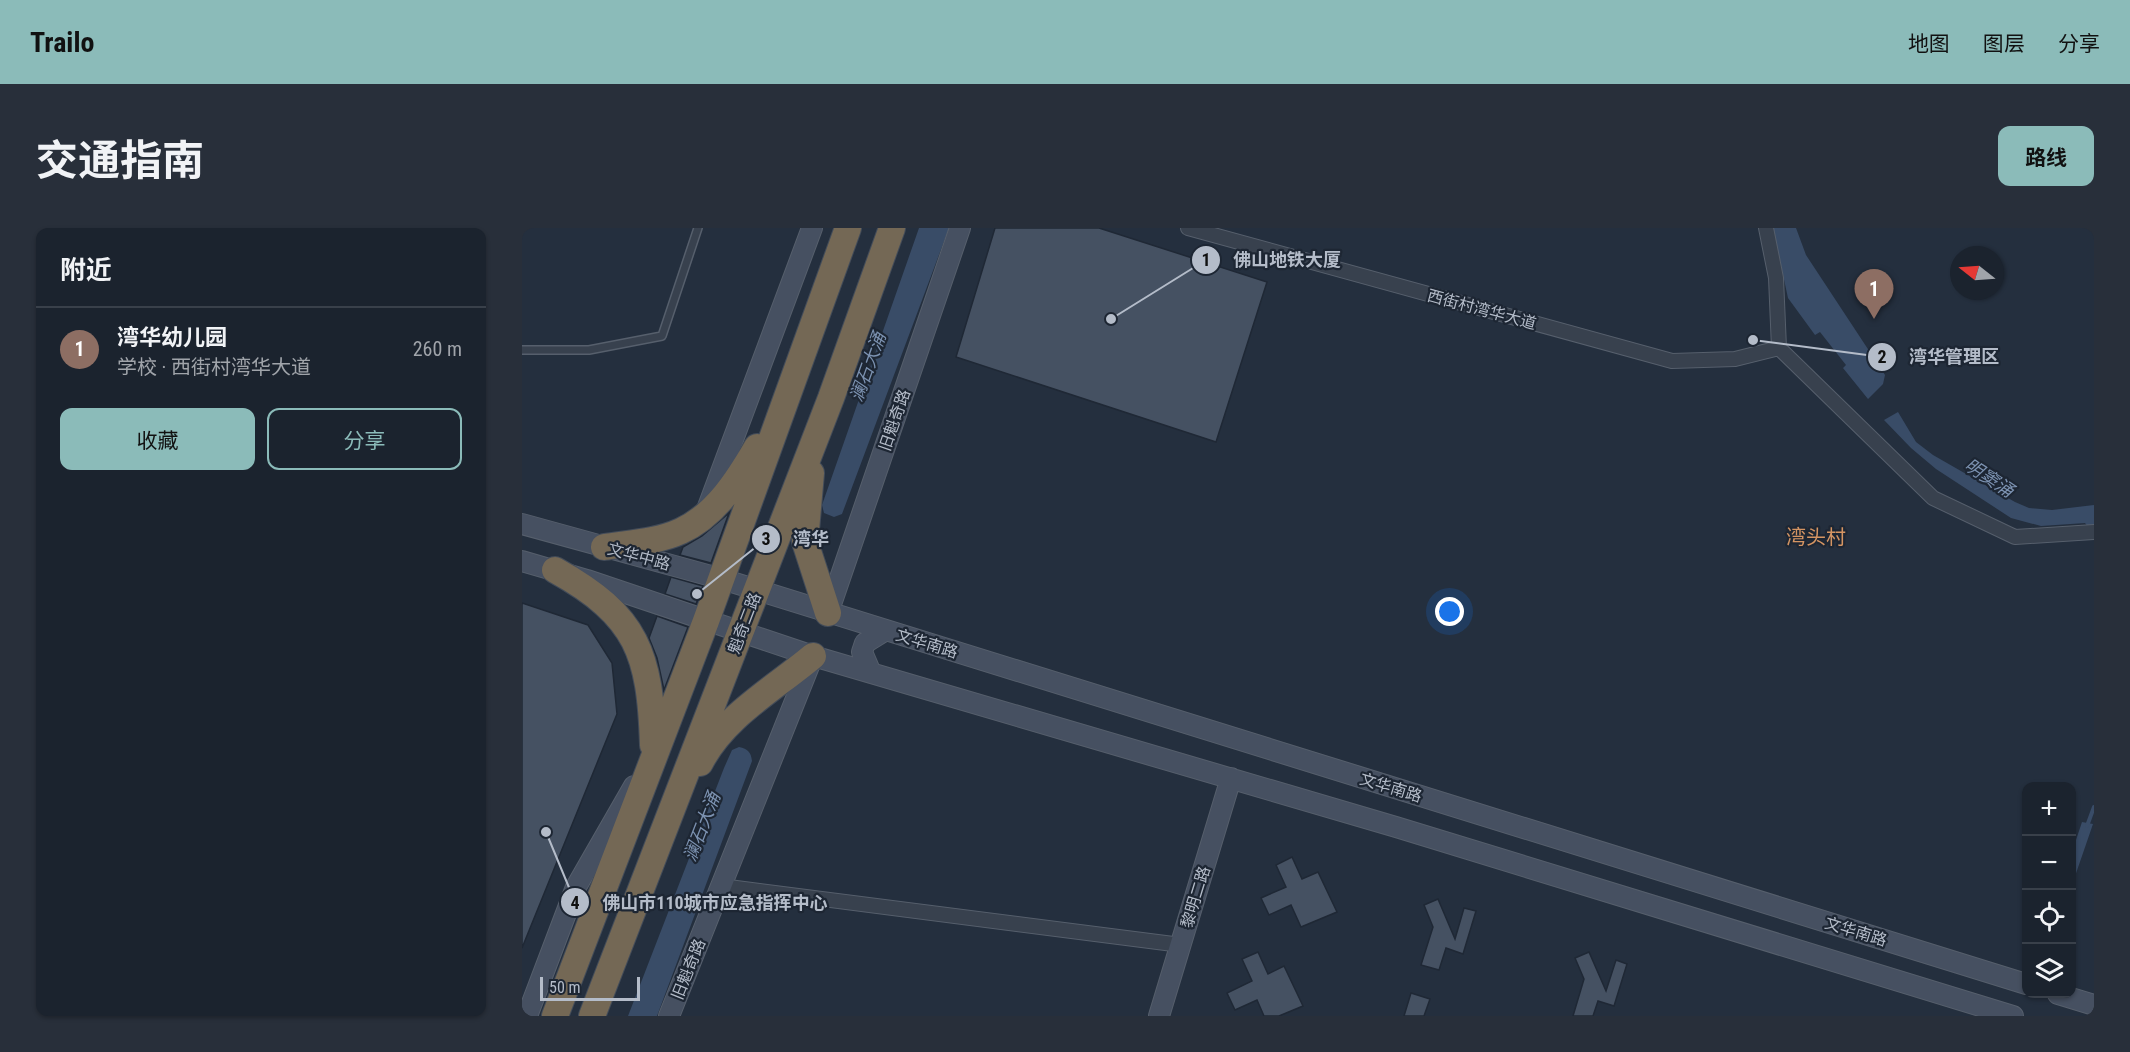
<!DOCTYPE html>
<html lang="zh">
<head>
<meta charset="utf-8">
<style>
	:root { --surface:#1b232e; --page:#282f3a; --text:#f1f3f6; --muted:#a0a4aa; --line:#39404a; --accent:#8bbbb9 }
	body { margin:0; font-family:"Roboto Condensed","Noto Sans SC",sans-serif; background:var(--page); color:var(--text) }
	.controls { position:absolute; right:18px; bottom:18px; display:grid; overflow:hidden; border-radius:12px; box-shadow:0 2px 4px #0004 }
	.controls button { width:54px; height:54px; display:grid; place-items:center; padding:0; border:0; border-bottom:2px solid var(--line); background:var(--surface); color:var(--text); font:30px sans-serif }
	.compass { position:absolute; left:1428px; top:18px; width:54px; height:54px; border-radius:50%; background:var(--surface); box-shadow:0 2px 4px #0004; rotate:287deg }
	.scale { position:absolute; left:18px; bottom:15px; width:100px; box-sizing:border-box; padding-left:6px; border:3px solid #b4bcc9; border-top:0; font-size:16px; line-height:21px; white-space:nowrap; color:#b4bcc9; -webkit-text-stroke:4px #1d2633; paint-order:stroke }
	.you { position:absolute; left:928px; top:384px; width:21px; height:21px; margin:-15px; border:4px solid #fff; border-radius:50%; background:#1a73e8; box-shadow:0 0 0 9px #1a73e833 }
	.badge { display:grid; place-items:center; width:39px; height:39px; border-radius:50%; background:var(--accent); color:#fff; font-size:20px; font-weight:700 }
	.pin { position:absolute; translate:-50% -50px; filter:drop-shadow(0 2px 3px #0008) }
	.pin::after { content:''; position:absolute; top:32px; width:21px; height:18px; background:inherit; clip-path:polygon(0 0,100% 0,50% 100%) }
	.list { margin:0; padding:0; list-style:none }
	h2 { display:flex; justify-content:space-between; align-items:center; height:78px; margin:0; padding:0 24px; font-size:26px }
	h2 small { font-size:20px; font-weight:400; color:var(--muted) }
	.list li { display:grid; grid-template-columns:39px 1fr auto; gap:18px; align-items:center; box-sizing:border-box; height:84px; padding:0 24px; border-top:2px solid var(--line) }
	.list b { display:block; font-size:22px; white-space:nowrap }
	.list p { margin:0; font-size:20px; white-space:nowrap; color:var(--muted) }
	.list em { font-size:20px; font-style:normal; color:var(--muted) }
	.actions { display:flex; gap:12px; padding:18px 24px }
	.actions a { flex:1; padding:14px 0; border:2px solid var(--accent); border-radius:12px; text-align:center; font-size:21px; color:var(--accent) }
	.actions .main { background:var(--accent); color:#111 }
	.icon { flex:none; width:33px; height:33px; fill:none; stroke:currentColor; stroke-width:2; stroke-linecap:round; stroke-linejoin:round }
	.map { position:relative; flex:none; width:1572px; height:788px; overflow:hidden; border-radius:12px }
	header { display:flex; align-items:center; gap:36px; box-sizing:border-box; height:84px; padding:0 30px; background:var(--accent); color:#111 }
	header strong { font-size:28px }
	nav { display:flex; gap:33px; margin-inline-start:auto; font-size:21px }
	.intro { display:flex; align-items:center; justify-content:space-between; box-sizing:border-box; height:144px; padding:0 36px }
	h1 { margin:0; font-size:42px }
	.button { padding:15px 27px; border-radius:12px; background:var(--accent); color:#111; font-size:21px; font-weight:700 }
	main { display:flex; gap:36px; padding:0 36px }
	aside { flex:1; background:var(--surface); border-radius:12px; box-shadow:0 2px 4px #0004 }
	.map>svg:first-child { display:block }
	.water { fill:#394c67 }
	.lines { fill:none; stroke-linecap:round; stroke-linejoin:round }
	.stream { stroke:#394c67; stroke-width:4 }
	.building { fill:#455162; stroke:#1f2835; stroke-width:1.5 }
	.lane-casing { stroke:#565f6c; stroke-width:10 }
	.street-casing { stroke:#565f6c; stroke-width:16 }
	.secondary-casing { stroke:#565f6c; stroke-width:22 }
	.highway-casing { stroke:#434c59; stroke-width:28 }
	.lane { stroke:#38414e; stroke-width:7 }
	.street { stroke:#38414e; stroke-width:14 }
	.secondary { stroke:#465061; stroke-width:20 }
	.highway { stroke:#746855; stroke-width:26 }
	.labels { text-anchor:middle; stroke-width:4.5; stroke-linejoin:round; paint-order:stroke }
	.street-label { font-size:16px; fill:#b4bcc9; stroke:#1d2633 }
	.water-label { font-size:18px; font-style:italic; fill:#7c92b1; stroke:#1d2633 }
	.quarter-label { font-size:20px; fill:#d59563; stroke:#1d2633 }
	.leader { fill:none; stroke:#b4bcc9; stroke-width:2 }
	.callout-dot { fill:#b4bcc9; stroke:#1d2633; stroke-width:2 }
	.mark-label { font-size:18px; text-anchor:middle; font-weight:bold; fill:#111 }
	.callout-label { font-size:18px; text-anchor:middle; font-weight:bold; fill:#b4bcc9; stroke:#1d2633; stroke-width:4.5; stroke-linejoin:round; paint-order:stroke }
</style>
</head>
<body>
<header>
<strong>Trailo</strong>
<nav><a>地图</a><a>图层</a><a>分享</a></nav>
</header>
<div class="intro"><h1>交通指南</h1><a class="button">路线</a></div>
<main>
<aside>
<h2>附近<small></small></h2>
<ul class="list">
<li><span class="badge" style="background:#8d6e63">1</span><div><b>湾华幼儿园</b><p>学校 · 西街村湾华大道</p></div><em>260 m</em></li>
</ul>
<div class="actions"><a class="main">收藏</a><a>分享</a></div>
</aside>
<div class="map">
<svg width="1572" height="788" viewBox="0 0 1572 788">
	<rect width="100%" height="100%" fill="#242f3e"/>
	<!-- water -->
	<path class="water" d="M397,0H427L320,286L312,289L302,285L300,277Z
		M1251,0H1274L1284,27L1363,147L1361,156L1346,171L1321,140L1324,137L1298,104L1293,107L1266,70Z
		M1376,184L1394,214L1411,227L1493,274L1507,280L1530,282L1572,277V298L1566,299L1563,295L1519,298L1489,290L1414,241L1389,220L1362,192Z
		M217,519C226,521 229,524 230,533L135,788H106L202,540L210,522Z
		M1560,594L1571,596L1550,657V624Z"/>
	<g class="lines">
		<!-- stream -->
		<path class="stream" d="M1565,598L1572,579"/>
	</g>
	<!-- building -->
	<path class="building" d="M473,0H577L745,54L694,214L434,129Z
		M207,285L189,335L158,327L161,319L180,308Z
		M149,349L181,358L174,376L143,366Z
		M0,375L66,397L90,435L95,486L0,720Z
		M135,388L166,399L142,462L135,430L127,410Z
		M770,629L780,651L796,644L815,684L779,699L769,677L747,687L739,670L764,659L754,637Z
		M916,671L933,711L942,680L954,683L941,726L924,720L917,742L899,737L911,699L902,677Z
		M736,724L746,746L762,738L781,778L757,788H742L735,772L713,782L705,765L730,753L720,731Z
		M1067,724L1084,763L1094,732L1105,736L1092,778L1076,773L1071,788H1051L1062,751L1053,730Z
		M889,765L908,771L902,788H882Z"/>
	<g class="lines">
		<!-- lane casing -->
		<g class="lane-casing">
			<path id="lane" d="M0,122H67L140,108L176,0"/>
		</g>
		<!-- street casing -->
		<g class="street-casing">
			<path id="street" d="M666,0L1150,133L1213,131L1257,120
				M1244,0L1254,50L1257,120L1411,270L1493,309L1572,304
				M199,658L659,717"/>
		</g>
		<!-- secondary casing -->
		<g class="secondary-casing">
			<path id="secondary" d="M184,284L290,0
				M0,296L200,351L1504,756
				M0,333L65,352L291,428L874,599L1491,788
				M306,385L438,0
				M349,445L340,424L343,415L364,402
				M1536,766L1572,777
				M5,788L54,659L112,558
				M147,788L291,428
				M637,788L709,550"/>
		</g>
		<!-- highway casing -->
		<g class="highway-casing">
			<path id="highway" d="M289,245L283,314L306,385
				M82,319C108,315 135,314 159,303C194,287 217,250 235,219
				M33,342C116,388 128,426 131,517
				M178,535C202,488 252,461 291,428
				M33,788L184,393L326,0
				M70,788L309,170L370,0"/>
		</g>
		<!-- lane -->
		<use href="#lane" class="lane"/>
		<!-- street -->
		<use href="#street" class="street"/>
		<!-- secondary -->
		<use href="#secondary" class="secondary"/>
		<!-- highway -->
		<use href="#highway" class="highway"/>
	</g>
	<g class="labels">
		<!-- street labels -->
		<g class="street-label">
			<text transform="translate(960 81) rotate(15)" y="6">西街村湾华大道</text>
			<text transform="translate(372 192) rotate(-71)" y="6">旧魁奇路</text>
			<text transform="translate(117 328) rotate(15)" y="6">文华中路</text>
			<text transform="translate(222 395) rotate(-69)" y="6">魁奇二路</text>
			<text transform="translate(405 415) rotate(17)" y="6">文华南路</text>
			<text transform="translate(869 559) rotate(17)" y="6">文华南路</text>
			<text transform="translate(673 669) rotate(-73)" y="6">黎明二路</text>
			<text transform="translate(1334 703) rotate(17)" y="6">文华南路</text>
			<text transform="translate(166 741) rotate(-68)" y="6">旧魁奇路</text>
		</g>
		<!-- water labels -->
		<g class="water-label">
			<text transform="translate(346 139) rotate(-70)" y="6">澜石大涌</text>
			<text transform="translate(1467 250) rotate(33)" y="6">明窦涌</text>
			<text transform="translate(180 599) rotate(-69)" y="6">澜石大涌</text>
		</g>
		<!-- quarter labels -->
		<g class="quarter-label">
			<text x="1294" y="316">湾头村</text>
		</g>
	</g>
	<!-- callouts -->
	<path class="leader" d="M589 91L684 32M1231 112L1360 129M175 366L244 311M24 604L53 674"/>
	<g class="callout-dot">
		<circle cx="589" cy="91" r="6"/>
		<circle cx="1231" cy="112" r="6"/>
		<circle cx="175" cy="366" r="6"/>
		<circle cx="24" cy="604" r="6"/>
		<circle cx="684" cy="32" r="15"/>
		<circle cx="1360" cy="129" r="15"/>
		<circle cx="244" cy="311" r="15"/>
		<circle cx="53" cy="674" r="15"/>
	</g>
	<g class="mark-label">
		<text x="684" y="38">1</text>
		<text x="1360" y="135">2</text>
		<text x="244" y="317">3</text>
		<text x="53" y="681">4</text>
	</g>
	<g class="callout-label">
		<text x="765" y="38">佛山地铁大厦</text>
		<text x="1432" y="135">湾华管理区</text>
		<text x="289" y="317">湾华</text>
		<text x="193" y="681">佛山市110城市应急指挥中心</text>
	</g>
</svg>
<div class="controls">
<button>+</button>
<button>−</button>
<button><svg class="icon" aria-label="locate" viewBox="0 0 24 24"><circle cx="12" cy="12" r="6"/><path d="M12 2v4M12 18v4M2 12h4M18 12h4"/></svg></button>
<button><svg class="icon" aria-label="layers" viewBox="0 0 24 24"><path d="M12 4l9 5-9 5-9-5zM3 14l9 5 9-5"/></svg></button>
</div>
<svg class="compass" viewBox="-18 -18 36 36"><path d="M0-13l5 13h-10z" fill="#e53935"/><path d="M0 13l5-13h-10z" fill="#a0a4aa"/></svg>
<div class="scale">50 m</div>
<div class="you"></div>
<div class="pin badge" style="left:1352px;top:91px;background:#8d6e63">1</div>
</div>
</main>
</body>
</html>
